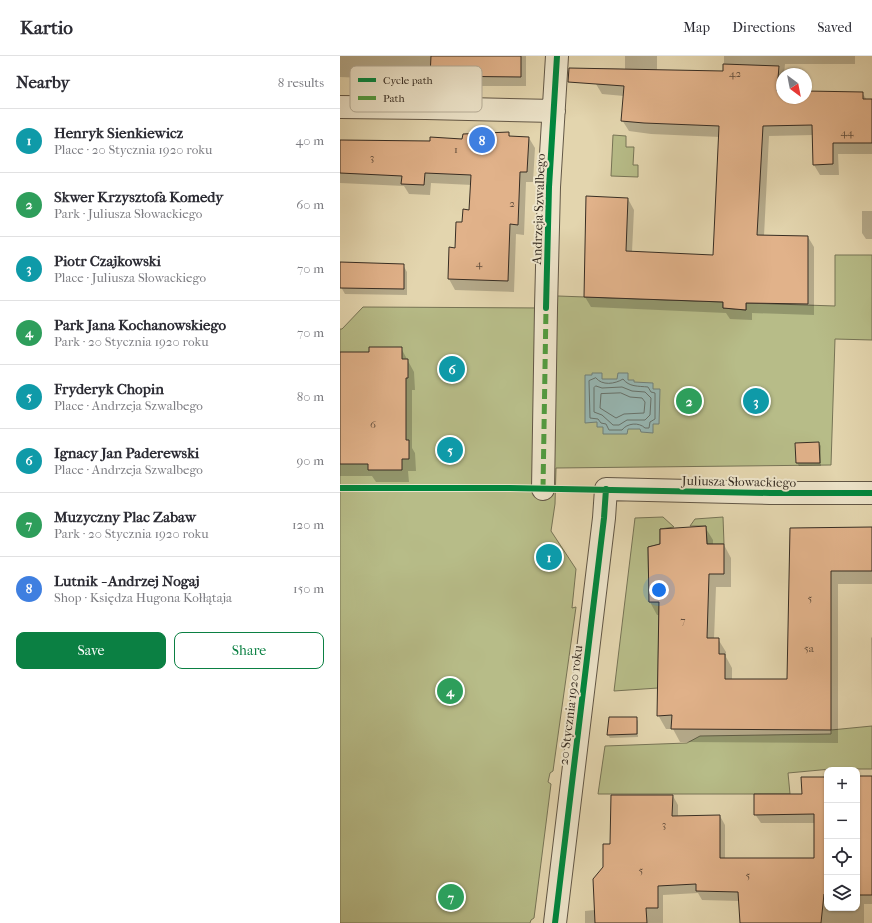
<!DOCTYPE html>
<html lang="en">
<head>
<meta charset="utf-8">
<style>
	:root { --surface:#fff; --page:#f7f7f7; --text:#2b2b33; --muted:#7c7c81; --line:#e1e1e2; --accent:#0b8043 }
	body { margin:0; font-family:"IM FELL French Canon",serif; background:var(--page); color:var(--text) }
	.controls { position:absolute; right:12px; bottom:12px; display:grid; overflow:hidden; border-radius:8px; box-shadow:0 1px 3px #0004 }
	.controls button { width:36px; height:36px; display:grid; place-items:center; padding:0; border:0; border-bottom:1px solid var(--line); background:var(--surface); color:var(--text); font:20px sans-serif }
	.compass { position:absolute; left:436px; top:12px; width:36px; height:36px; border-radius:50%; background:var(--surface); box-shadow:0 1px 3px #0004; rotate:148deg }
	.you { position:absolute; left:319px; top:534px; width:14px; height:14px; margin:-10px; border:3px solid #fff; border-radius:50%; background:#1a73e8; box-shadow:0 0 0 6px #1a73e833 }
	.badge { display:grid; place-items:center; width:26px; height:26px; border-radius:50%; background:var(--accent); color:#fff; font-size:13px; font-weight:700 }
	.pin { position:absolute; translate:-50% -50%; border:2px solid #fff; box-shadow:0 1px 4px #0006 }
	.list { margin:0; padding:0; list-style:none }
	h2 { display:flex; justify-content:space-between; align-items:center; height:52px; margin:0; padding:0 16px; font-size:17px }
	h2 small { font-size:13px; font-weight:400; color:var(--muted) }
	.list li { display:grid; grid-template-columns:26px 1fr auto; gap:12px; align-items:center; box-sizing:border-box; height:64px; padding:0 16px; border-top:1px solid var(--line) }
	.list b { display:block; font-size:15px; white-space:nowrap }
	.list p { margin:0; font-size:13px; white-space:nowrap; color:var(--muted) }
	.list em { font-size:13px; font-style:normal; color:var(--muted) }
	.actions { display:flex; gap:8px; padding:12px 16px }
	.actions a { flex:1; padding:9px 0; border:1px solid var(--accent); border-radius:8px; text-align:center; font-size:14px; color:var(--accent) }
	.actions .main { background:var(--accent); color:#fff }
	.icon { flex:none; width:22px; height:22px; fill:none; stroke:currentColor; stroke-width:2; stroke-linecap:round; stroke-linejoin:round }
	.map { position:relative; flex:none; width:532px; height:867px; overflow:hidden }
	header { display:flex; align-items:center; gap:24px; box-sizing:border-box; height:56px; padding:0 20px; background:var(--surface); border-bottom:1px solid var(--line) }
	header strong { font-size:19px }
	nav { display:flex; gap:22px; margin-inline-start:auto; font-size:14px }
	main { display:flex }
	aside { flex:1; background:var(--surface) }
	.map>svg:first-child { display:block }
	.green { fill:#b7bc88; stroke:#777456 }
	.water { fill:#97b7b3; stroke:#718079 }
	.shadow { fill:#0003 }
	.lines { fill:none; stroke-linecap:round; stroke-linejoin:round }
	.shore { stroke:#67726b; stroke-width:1 }
	.building { fill:#e1b28a; stroke:#372d23 }
	.minor-casing { stroke:#625746; stroke-width:24 }
	.minor { stroke:#ede4ca; stroke-width:22 }
	.quiet { stroke:#519d40; stroke-width:5; stroke-dasharray:10 5; stroke-linecap:butt }
	.cycleway-casing { stroke:#ede4ca; stroke-width:8 }
	.cycleway { stroke:#00873e; stroke-width:6 }
	.labels { text-anchor:middle; stroke-width:4; stroke-linejoin:round; paint-order:stroke }
	.number-label { font-size:11px; fill:#624e3d }
	.street-label { font-size:13px; fill:#372d23; stroke:#ede4ca }
	.key { fill:#ede4ca; stroke:#b6ad98; stroke-width:1 }
	.key-label { font-size:11px; fill:#372d23 }
</style>
</head>
<body>
<header>
<strong>Kartio</strong>
<nav><a>Map</a><a>Directions</a><a>Saved</a></nav>
</header>
<main>
<aside>
<h2>Nearby<small>8 results</small></h2>
<ul class="list">
<li><span class="badge" style="background:#0f9aa8">1</span><div><b>Henryk Sienkiewicz</b><p>Place · 20 Stycznia 1920 roku</p></div><em>40 m</em></li>
<li><span class="badge" style="background:#2e9e5b">2</span><div><b>Skwer Krzysztofa Komedy</b><p>Park · Juliusza Słowackiego</p></div><em>60 m</em></li>
<li><span class="badge" style="background:#0f9aa8">3</span><div><b>Piotr Czajkowski</b><p>Place · Juliusza Słowackiego</p></div><em>70 m</em></li>
<li><span class="badge" style="background:#2e9e5b">4</span><div><b>Park Jana Kochanowskiego</b><p>Park · 20 Stycznia 1920 roku</p></div><em>70 m</em></li>
<li><span class="badge" style="background:#0f9aa8">5</span><div><b>Fryderyk Chopin</b><p>Place · Andrzeja Szwalbego</p></div><em>80 m</em></li>
<li><span class="badge" style="background:#0f9aa8">6</span><div><b>Ignacy Jan Paderewski</b><p>Place · Andrzeja Szwalbego</p></div><em>90 m</em></li>
<li><span class="badge" style="background:#2e9e5b">7</span><div><b>Muzyczny Plac Zabaw</b><p>Park · 20 Stycznia 1920 roku</p></div><em>120 m</em></li>
<li><span class="badge" style="background:#3f7fe0">8</span><div><b>Lutnik - Andrzej Nogaj</b><p>Shop · Księdza Hugona Kołłątaja</p></div><em>150 m</em></li>
</ul>
<div class="actions"><a class="main">Save</a><a>Share</a></div>
</aside>
<div class="map">
<svg width="532" height="867" viewBox="0 0 532 867">
	<rect width="100%" height="100%" fill="#e3d5ae"/>
	<filter id="stains"><feTurbulence type="fractalNoise" baseFrequency=".005" numOctaves="4"/><feColorMatrix values="0 0 0 0 .2 0 0 0 0 .09 0 0 0 0 .02 0 0 0 .5 -.17"/></filter>
	<radialGradient id="worn" r=".72"><stop offset=".6" stop-color="#630" stop-opacity="0"/><stop offset="1" stop-color="#630" stop-opacity=".3"/></radialGradient>
	<!-- green -->
	<path class="green" d="M273,79L286,80V91H294L293,109H298V121L271,120Z
		M495,199H532V284L495,283L491,409L216,412L215,448L211,475L236,513L232,552L236,551L213,715L210,717L208,726L211,728L194,862L191,864L190,867H0V273H2L23,251L206,252L218,240L383,246V252L406,254V247L495,250Z
		M323,461L334,471L320,473V488L308,491L309,546H319L318,632L274,635L295,462Z
		M383,461L384,488H367L366,470H350L355,463Z
		M532,670V713H491L448,717L450,738H258L265,690L347,687L360,680L491,678V674Z"/>
	<!-- water -->
	<path class="water" d="M252,317H262V323H277L278,317H288V324H294V326L313,327V333H320L319,368H313V377L301,376L300,373H288L287,378H263V371H257V366L245,367V319H252Z"/>
	<!-- shadow -->
	<path class="shadow" d="M0,0H186V30H97L94,25L0,21Z
		M285,0H317V14L384,16V0H515V8H445L444,18H442V42H466V36L522,37L527,44H532V98H498L499,119H480L474,109L473,79L429,80L424,180L468,181L474,191V259L412,257V264L390,263L386,257L251,251L245,241L288,143L294,154L292,196L374,200L380,81L311,78L289,75L282,64L284,40L262,38L256,28L257,12L285,13Z
		M168,77L170,81L189,82L195,92L193,126H186L184,179L176,178L174,236L115,234L109,223L110,192L116,193L123,167L130,155L132,129L91,127L90,139L69,138L64,130L0,127V84L91,86L123,84Z
		M522,155H532V183H526L522,177Z
		M63,209L67,216V239L5,238L1,231Z
		M61,292L74,316L75,334H72V392L75,397L76,415H68L69,426H36L32,420H0V297H30Z
		M479,387L481,390V410H459L457,407Z
		M365,471L373,484V489H384L391,502V531H376L374,583H378L386,596V601L392,612V624H448L450,473L532,472V528H498V687L340,686L333,673H326L318,659L319,559H317L310,546L321,489Z
		M532,581V647L531,582Z
		M296,662L298,665V681L270,682L268,679Z
		M517,721H532V848H524V867H401L400,845L362,844L358,837L323,839V867H245V855L255,854L264,811L271,789L333,740L338,749V761L380,760L385,769V803H475V767H421L415,758L463,739L487,722V852H517Z"/>
	<g class="lines">
		<!-- shore -->
		<path class="shore" d="M256,322C262,330 275,328 283,323C289,331 298,330 308,331L311,336L315,337V363L310,366L309,372H305C299,366 287,367 282,374H269L266,368L261,367L258,363L250,362L249,325Z
			M256,330L262,332L282,331L292,335L305,336L311,342L310,359L305,364H287L279,369H273L262,359L254,356V332Z
			M281,337L290,341L302,342L305,346L304,357L284,358L276,362L260,352L261,338Z"/>
	</g>
	<!-- building -->
	<path class="building" d="M91,0H181V21L90,20Z
		M383,8L439,10L437,35H442V42H466V35L523,36V43H532V87H493V108L473,109L472,69L423,70L417,179L468,180V248L406,247V254L383,252V246L244,241L246,140L288,142L286,195L373,199L379,70L304,67L281,65L284,30L228,26L229,12L383,15Z
		M169,76V80L189,81L187,116H180L178,169L170,168L168,225L108,223L109,191L115,192L116,166H122L123,153L129,154L131,119L85,117L84,129L61,128L62,120L0,117V84L90,85V81L122,83L123,78Z
		M0,206L64,208V233L0,232Z
		M29,291H62V303H68V322H66V384H69V403H62V414H28V408H0V296H29Z
		M479,386L480,407H456L455,387Z
		M366,470L367,488H384V518H369L367,582H379V598H385V623H447L450,472L532,471V515H491V674L331,673L332,659L317,660L319,546H309L308,491L320,488V473Z
		M269,661H297V678L267,679Z
		M517,720H532V839H517Z
		M461,721H487V838H484L481,867H400L398,836L356,835V828L318,830V852H306L307,867H255L253,823L263,811V788H270L271,739H333L332,760L380,759V802H474V758L414,759V738H462Z"/>
	<g class="lines">
		<!-- minor casing -->
		<g class="minor-casing">
			<path id="minor" d="M0,51L86,52L214,55
				M203,433L206,252L209,131L217,0
				M215,867L264,462L266,433L430,437H532"/>
		</g>
		<!-- minor -->
		<use href="#minor" class="minor"/>
		<!-- quiet -->
		<path class="quiet" d="M203,433L206,252"/>
		<!-- cycleway casing -->
		<g class="cycleway-casing">
			<path id="cycleway" d="M206,252L209,131L217,0
				M0,432H170L430,437H532
				M215,867L264,462L266,433"/>
		</g>
		<!-- cycleway -->
		<use href="#cycleway" class="cycleway"/>
	</g>
	<g class="labels">
		<!-- number labels -->
		<g class="number-label">
			<text x="395" y="21">42</text>
			<text x="507" y="80">44</text>
			<text x="116" y="97">1</text>
			<text x="32" y="105">3</text>
			<text x="172" y="151">2</text>
			<text x="139" y="211">4</text>
			<text x="33" y="372">6</text>
			<text x="470" y="546">5</text>
			<text x="343" y="568">7</text>
			<text x="469" y="596">5a</text>
			<text x="324" y="772">3</text>
			<text x="301" y="818">5</text>
			<text x="408" y="823">5</text>
		</g>
		<!-- street labels -->
		<g class="street-label">
			<text transform="translate(198 153) rotate(-88)" y="5">Andrzeja Szwalbego</text>
			<text transform="translate(399 425) rotate(1)" y="5">Juliusza Słowackiego</text>
			<text transform="translate(230 649) rotate(-83)" y="5">20 Stycznia 1920 roku</text>
		</g>
	</g>
	<!-- legend -->
	<rect x="10" y="10" width="132" height="46" rx="6" class="key"/>
	<rect x="18" y="22" width="18" height="4" fill="#00873e"/>
	<rect x="18" y="40" width="18" height="4" fill="#519d40"/>
	<g class="key-label">
		<text x="43" y="28">Cycle path</text>
		<text x="43" y="46">Path</text>
	</g>
	<rect width="100%" height="100%" filter="url(#stains)"/>
	<rect width="100%" height="100%" fill="url(#worn)"/>
</svg>
<div class="controls">
<button>+</button>
<button>−</button>
<button><svg class="icon" aria-label="locate" viewBox="0 0 24 24"><circle cx="12" cy="12" r="6"/><path d="M12 2v4M12 18v4M2 12h4M18 12h4"/></svg></button>
<button><svg class="icon" aria-label="layers" viewBox="0 0 24 24"><path d="M12 4l9 5-9 5-9-5zM3 14l9 5 9-5"/></svg></button>
</div>
<svg class="compass" viewBox="-18 -18 36 36"><path d="M0-13l5 13h-10z" fill="#e53935"/><path d="M0 13l5-13h-10z" fill="#7c7c81"/></svg>
<div class="you"></div>
<div class="pin badge" style="left:209px;top:501px;background:#0f9aa8">1</div>
<div class="pin badge" style="left:349px;top:345px;background:#2e9e5b">2</div>
<div class="pin badge" style="left:416px;top:345px;background:#0f9aa8">3</div>
<div class="pin badge" style="left:110px;top:635px;background:#2e9e5b">4</div>
<div class="pin badge" style="left:110px;top:394px;background:#0f9aa8">5</div>
<div class="pin badge" style="left:112px;top:313px;background:#0f9aa8">6</div>
<div class="pin badge" style="left:111px;top:841px;background:#2e9e5b">7</div>
<div class="pin badge" style="left:142px;top:84px;background:#3f7fe0">8</div>
</div>
</main>
</body>
</html>
